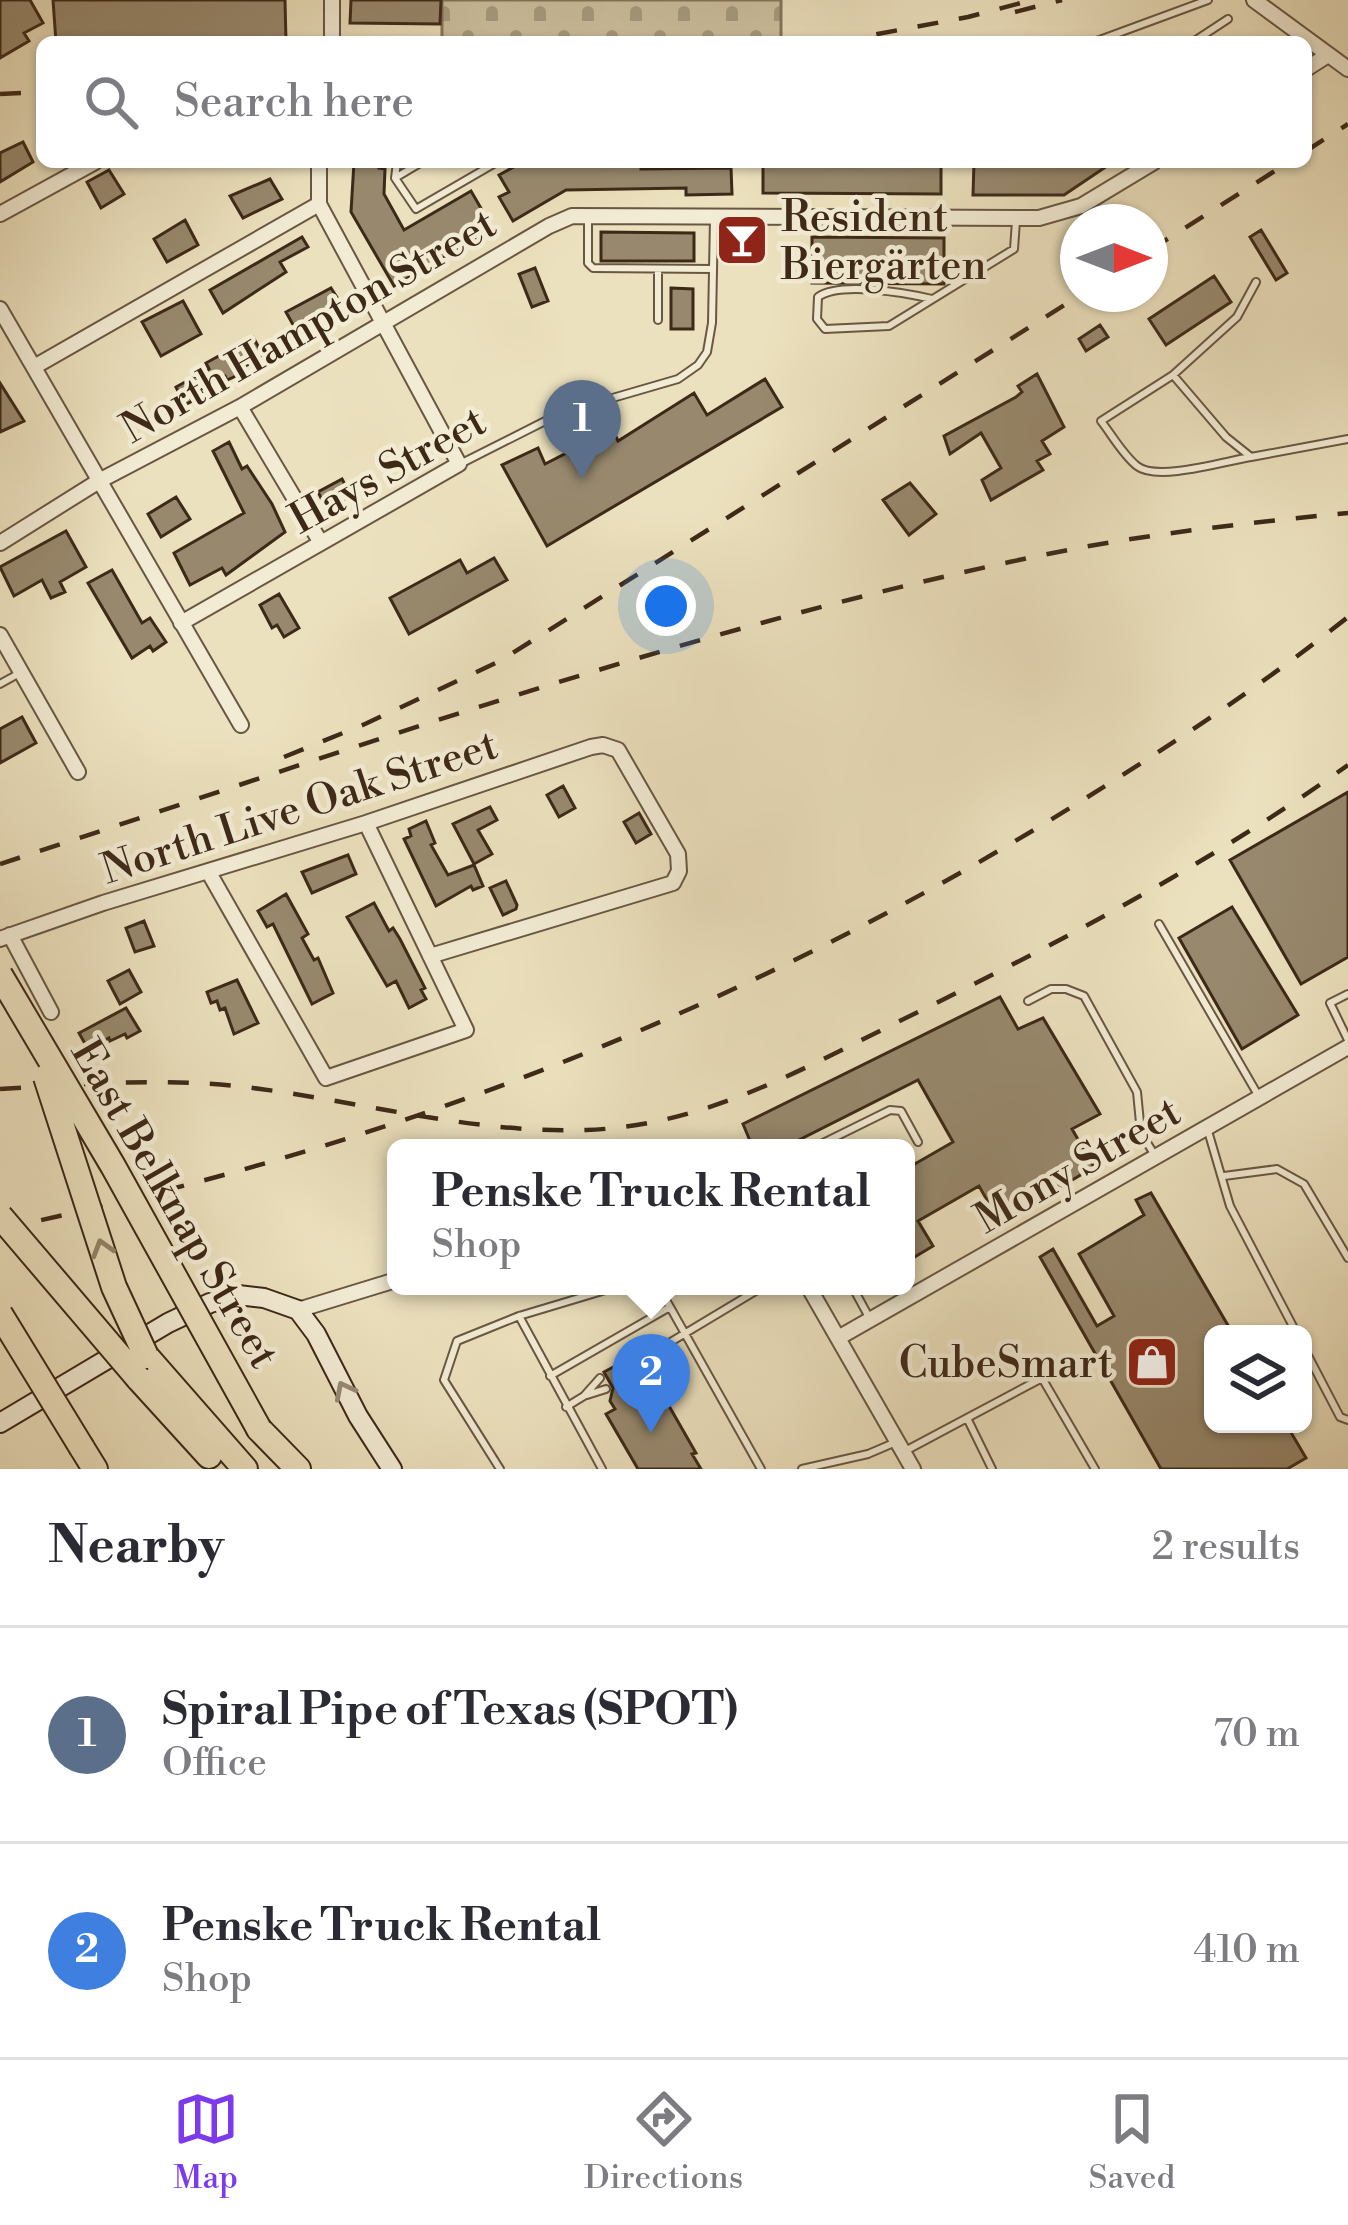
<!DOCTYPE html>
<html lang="en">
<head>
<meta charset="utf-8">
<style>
	:root { --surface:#fff; --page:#f7f7f7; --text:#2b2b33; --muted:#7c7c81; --line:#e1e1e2; --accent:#7c3aed }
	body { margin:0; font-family:"Libre Bodoni",serif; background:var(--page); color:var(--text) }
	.controls { position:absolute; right:36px; bottom:36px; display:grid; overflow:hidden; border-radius:18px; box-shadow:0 3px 9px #0004 }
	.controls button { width:108px; height:108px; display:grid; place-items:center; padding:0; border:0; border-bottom:3px solid var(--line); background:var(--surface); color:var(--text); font:60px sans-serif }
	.compass { position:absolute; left:1060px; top:204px; width:108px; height:108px; border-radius:50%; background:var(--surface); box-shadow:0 3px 9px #0004; rotate:90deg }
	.you { position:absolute; left:666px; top:606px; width:42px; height:42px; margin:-30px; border:9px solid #fff; border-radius:50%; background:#1a73e8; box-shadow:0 0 0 18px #1a73e833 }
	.badge { display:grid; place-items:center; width:78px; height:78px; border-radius:50%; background:var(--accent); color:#fff; font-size:39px; font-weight:700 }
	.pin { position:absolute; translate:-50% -99px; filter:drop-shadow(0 3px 6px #0008) }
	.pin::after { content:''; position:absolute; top:63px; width:42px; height:36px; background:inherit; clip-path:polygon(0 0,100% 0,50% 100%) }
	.popup { position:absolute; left:387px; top:1139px; width:528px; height:156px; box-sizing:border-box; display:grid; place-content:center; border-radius:18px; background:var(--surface); filter:drop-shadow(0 3px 9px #0005); font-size:39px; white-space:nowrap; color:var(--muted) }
	.popup b { font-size:45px; color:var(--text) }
	.popup::after { content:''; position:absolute; left:50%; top:100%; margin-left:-24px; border:24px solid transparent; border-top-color:var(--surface) }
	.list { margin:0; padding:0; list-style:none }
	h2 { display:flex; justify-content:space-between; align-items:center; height:156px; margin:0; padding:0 48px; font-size:51px }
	h2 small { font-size:39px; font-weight:400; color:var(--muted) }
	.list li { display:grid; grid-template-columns:78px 1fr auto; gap:36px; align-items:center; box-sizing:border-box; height:216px; padding:0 48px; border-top:3px solid var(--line) }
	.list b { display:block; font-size:45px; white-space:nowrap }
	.list p { margin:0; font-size:39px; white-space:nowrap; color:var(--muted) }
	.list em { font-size:39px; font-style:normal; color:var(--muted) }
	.icon { flex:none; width:66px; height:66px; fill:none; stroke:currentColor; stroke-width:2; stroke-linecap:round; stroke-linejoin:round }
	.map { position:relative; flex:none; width:1348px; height:1469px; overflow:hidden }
	.search { position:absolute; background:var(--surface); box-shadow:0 3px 9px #0004; left:36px; right:36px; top:36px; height:132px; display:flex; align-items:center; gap:30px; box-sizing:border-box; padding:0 42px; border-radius:18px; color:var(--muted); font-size:45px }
	.sheet { height:588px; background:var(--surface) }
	nav { display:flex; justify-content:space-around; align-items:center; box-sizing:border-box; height:168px; border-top:3px solid var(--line); background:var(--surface); font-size:33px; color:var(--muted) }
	nav a { display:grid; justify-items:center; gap:6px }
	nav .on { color:var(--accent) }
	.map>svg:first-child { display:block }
	.cemetery { fill:url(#cemetery-stones); stroke:#86765d; stroke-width:3 }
	.building { fill:#98896e; stroke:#3d2918; stroke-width:3 }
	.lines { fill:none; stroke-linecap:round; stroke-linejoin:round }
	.lane-casing { stroke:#695742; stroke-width:10 }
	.street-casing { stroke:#695742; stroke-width:18 }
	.secondary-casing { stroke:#3d2918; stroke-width:22 }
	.highway-casing { stroke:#3d2918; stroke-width:28 }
	.lane { stroke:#f3ecd5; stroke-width:6 }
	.street { stroke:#f3ecd5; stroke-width:14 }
	.secondary { stroke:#f3ecd5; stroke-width:18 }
	.highway { stroke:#ece1be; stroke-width:24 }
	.rail { stroke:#3d2918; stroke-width:4.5; stroke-dasharray:21 21; stroke-linecap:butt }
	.highway-bridge-casing { stroke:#3d2918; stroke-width:28; stroke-linecap:butt }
	.highway-bridge { stroke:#ece1be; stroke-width:24 }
	.oneway { stroke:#94856b }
	.oneway2 { stroke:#988a76 }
	.labels { text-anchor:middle; stroke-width:9; stroke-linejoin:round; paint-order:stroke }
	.poi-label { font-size:42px; fill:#3d2918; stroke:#f3ecd5; text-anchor:start }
	.street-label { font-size:42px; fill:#3d2918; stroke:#f3ecd5 }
</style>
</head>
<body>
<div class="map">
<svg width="1348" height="1469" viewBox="0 0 1348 1469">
	<defs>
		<pattern id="cemetery-stones" width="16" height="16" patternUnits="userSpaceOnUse" patternTransform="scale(3)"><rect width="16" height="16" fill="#cec2a2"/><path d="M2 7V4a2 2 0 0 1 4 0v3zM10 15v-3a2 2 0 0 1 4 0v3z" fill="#a89e83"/></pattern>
	</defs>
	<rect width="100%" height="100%" fill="#ece1be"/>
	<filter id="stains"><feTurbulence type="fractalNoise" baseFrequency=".00167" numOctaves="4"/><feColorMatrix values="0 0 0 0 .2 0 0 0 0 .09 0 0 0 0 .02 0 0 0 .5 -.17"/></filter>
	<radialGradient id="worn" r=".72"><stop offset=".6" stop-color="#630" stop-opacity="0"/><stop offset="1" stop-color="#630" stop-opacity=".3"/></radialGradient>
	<!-- cemetery -->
	<path class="cemetery" d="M442,0H781V38L753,42H442Z"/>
	<!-- building -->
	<path class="building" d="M0,0H30L43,23L24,33L29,41L0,58Z
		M53,0H285L286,42H56Z
		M351,0H441L440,24L350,23Z
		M23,142L33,162L0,182V153Z
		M354,162H380L379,168L385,169L384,194L404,230L471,191L493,229L394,286L351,212Z
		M523,162H641V169L731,168L732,194L686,195V188L566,190L513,221L499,197L509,192L499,175Z
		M763,162H941V194L763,193Z
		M974,162H1113L1064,195H973Z
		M109,170L124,194L101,208L87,182Z
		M270,179L282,199L243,218L230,196Z
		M185,220L198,245L167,262L154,239Z
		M1261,230L1287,273L1276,280L1250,237Z
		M601,232L694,233V261H601Z
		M302,237L308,247L280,262L286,272L223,313L210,290Z
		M812,237L944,238V284L812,283Z
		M535,268L548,301L532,307L519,274Z
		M1214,276L1231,302L1166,345L1149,319Z
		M331,288L347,313L301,339L286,312Z
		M671,288L693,289V329H671Z
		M183,301L201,334L161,356L142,322Z
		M1100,325L1108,337L1086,351L1079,339Z
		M253,337L263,355L236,372L238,375L227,380L225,376L200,390L203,395L185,405L176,387L209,369L206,363Z
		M1037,374L1064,427L1042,441L1050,454L1037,461L1043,470L991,500L982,480L1001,468L981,433L950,454L944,436L1016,397L1022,392L1018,386Z
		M765,379L782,407L547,546L502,465L538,448L545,464L580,446L569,419L577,416L603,409L618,441L694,393L707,415Z
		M0,383L24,421L0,432Z
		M229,442L242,469L247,466L272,504L285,532L226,575L222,568L190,585L174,553L244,513L213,451Z
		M342,479L351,496L326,508L318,492Z
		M910,483L936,514L909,535L883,500Z
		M176,497L190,519L161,537L148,514Z
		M66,531L86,567L60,582L65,592L51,598L42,580L14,596L0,567Z
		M494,558L507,580L409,634L390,598L460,560L467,573Z
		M112,570L142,623L150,618L166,642L153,651L150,646L132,658L88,583Z
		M279,594L299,628L284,637L277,625L272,628L260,605Z
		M22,717L36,743L0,763V729Z
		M563,786L575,808L559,817L547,795Z
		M1348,792V957L1301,984L1230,860Z
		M490,807L497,820L478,830L492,854L474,864L453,824Z
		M639,813L651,834L636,843L624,822Z
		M426,821L435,843L431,845L448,875L474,865L483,886L473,890L471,886L436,906L404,839L411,836L409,829Z
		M348,855L356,874L312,893L302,872Z
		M506,881L517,905L516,909L503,915L490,888Z
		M286,894L308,934L302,938L314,960L318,958L333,993L312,1004L273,924L267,927L258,911Z
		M374,903L389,931L393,928L400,939L425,988L421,990L426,999L409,1008L396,981L387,986L347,917Z
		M1232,907L1298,1015L1242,1049L1179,938Z
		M144,921L154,946L135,952L126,928Z
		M129,970L141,992L120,1004L108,981Z
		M237,980L258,1023L234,1034L225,1008L220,1010L217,1001L211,1003L207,992Z
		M1000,997L1018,1029L1043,1018L1100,1114L1072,1129L1094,1167L1015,1214L1006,1200L992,1209L979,1186L918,1221L933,1246L906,1262V1169L953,1142L918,1080L783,1148H753L743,1124Z
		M126,1008L140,1031L127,1038L125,1034L110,1041L109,1038L88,1049L79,1033Z
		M1151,1193L1233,1334H1213V1424H1286L1306,1458L1287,1469H1161L1040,1257L1053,1249L1097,1326L1114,1316L1079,1254L1144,1215L1136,1200Z
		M617,1365L627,1381L634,1380L637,1386L645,1381L650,1390L657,1385L696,1453L692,1454L701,1469H638L606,1414L615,1409L610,1401L613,1388L604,1372Z"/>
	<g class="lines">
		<!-- lane casing -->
		<g class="lane-casing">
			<path id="lane" d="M1094,42L1208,0
				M1193,42L1228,19
				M397,162L395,178L416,209L497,162
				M395,178L422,162
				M588,220V263L593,268L713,269
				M932,299C906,293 840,281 818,297L817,319L825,329L889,326L1014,249L1016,221
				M658,320V269
				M1173,375L1226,437L1251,457C1226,461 1157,482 1137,466C1123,455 1112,435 1101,421Z
				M1173,375L1237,317L1256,282
				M1251,457L1348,439
				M462,463L561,413L678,379L698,365L707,352L712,323L714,218
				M0,684L18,674
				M1159,924L1258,1095
				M1348,994L1330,1003L1348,1040
				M1028,1001L1051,989H1066L1084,996L1137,1092L1141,1133L1154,1154
				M1208,1131L1230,1206L1297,1334
				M813,1148L890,1110L901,1111L918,1142
				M1224,1176L1277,1169L1304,1184L1348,1258
				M658,1286L670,1307
				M852,1286L870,1319
				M519,1316L602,1469
				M1303,1346L1340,1417L1348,1420
				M624,1364L649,1355L764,1286
				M630,1374L646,1358
				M550,1376L670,1307L761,1469
				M587,1395L606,1389
				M566,1407L584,1396L600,1378
				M967,1418L992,1469
				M907,1450L1042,1378L1095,1469
				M500,1469L444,1380L457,1341L519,1316L619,1286
				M802,1469L868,1454L896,1442"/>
		</g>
		<!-- street casing -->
		<g class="street-casing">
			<path id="street" d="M332,0V42
				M1254,0L1348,69
				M1306,69L1328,55
				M0,214L95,162
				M0,309L241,725
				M34,367L319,204
				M240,407L321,543
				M0,543L99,481L240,407L549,226L572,216L1039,218L1081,206L1154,162
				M181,623L459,464L319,204V162
				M0,635L78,772
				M208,871L326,1078L466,1030L366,823
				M10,935L51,1012
				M0,939L103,903L366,823L591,747L603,745L618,750L678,854L679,871L673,883L430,956
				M808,1286L913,1469
				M298,1310L396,1280
				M838,1338L1348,1047"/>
		</g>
		<!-- secondary casing -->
		<g class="secondary-casing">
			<path id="secondary" d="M0,1423L168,1323L210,1303L238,1295L264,1298L298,1310L316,1334L358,1416L392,1469"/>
		</g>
		<!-- highway casing -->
		<g class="highway-casing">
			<path id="highway" d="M146,1356L245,1469
				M138,1378L209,1456
				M259,1429L298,1469
				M82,1448L95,1469"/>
		</g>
		<!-- lane -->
		<use href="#lane" class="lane"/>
		<!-- street -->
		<use href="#street" class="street"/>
		<!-- secondary -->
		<use href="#secondary" class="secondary"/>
		<!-- highway -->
		<use href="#highway" class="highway"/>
		<!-- rail -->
		<path class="rail" d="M1015,12L1062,0
			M835,42L968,17L1032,0
			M0,94L42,92
			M1306,151L1348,124
			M1150,250L1289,162
			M284,757L365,724L500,661L1082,294
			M0,864C344,752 688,628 1043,555C1144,534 1246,523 1348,513
			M0,1089C85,1084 169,1077 253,1088C363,1102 475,1134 586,1130C708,1126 809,1065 916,1013C1066,939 1212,862 1348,765
			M0,1229C391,1147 747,1010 1086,798C1176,742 1265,683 1348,617"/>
		<!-- highway-bridge casing -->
		<g class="highway-bridge-casing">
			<path id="highway-bridge" d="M0,975L113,1166L259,1429
				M46,1077L114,1287L146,1356
				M0,1216L138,1378
				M0,1314L82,1448"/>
		</g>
		<!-- highway-bridge -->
		<use href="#highway-bridge" class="highway-bridge"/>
	</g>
	<!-- one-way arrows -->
	<defs><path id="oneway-chevron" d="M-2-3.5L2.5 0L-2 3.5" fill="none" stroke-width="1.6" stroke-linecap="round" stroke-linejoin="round" transform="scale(3)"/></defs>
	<use class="oneway" href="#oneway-chevron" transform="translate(102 1248) rotate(-107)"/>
	<use class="oneway2" href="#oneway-chevron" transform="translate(344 1390) rotate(-117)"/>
	<!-- icons -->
	<defs>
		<g id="bar-square" transform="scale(2.7)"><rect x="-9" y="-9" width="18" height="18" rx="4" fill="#8f2418" stroke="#f3ecd5"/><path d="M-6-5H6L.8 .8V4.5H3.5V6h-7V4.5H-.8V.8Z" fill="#fff"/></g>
		<g id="shop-square" transform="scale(2.7)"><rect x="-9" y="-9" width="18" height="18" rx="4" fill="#8f2418" stroke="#f3ecd5"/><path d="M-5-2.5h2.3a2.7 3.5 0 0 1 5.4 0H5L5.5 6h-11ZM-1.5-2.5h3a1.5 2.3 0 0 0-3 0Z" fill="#fff"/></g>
	</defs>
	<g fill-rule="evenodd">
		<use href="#bar-square" x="742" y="240"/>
		<use href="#shop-square" x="1152" y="1362"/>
	</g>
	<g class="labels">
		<!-- poi labels -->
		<g class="poi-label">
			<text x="781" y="231">Resident<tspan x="781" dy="48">Biergärten</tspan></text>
			<text x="1113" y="1377" text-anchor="end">CubeSmart</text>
		</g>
		<!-- street labels -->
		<g class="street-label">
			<text transform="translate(308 325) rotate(-30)" y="15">North Hampton Street</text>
			<text transform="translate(387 469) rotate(-29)" y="15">Hays Street</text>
			<text transform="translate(299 806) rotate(-18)" y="15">North Live Oak Street</text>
			<text transform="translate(1077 1164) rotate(-30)" y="15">Mony Street</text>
			<text transform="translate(176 1203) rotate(60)" y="15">East Belknap Street</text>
		</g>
	</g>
	<rect width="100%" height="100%" filter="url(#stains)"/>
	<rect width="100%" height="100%" fill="url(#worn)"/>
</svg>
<div class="controls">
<button><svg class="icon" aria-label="layers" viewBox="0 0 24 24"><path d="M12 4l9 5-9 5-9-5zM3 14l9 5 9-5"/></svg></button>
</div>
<svg class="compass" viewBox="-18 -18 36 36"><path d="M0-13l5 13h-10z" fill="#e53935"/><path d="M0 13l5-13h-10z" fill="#7c7c81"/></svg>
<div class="you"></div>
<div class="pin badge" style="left:582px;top:479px;background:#5c6f8a">1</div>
<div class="pin badge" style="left:651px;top:1433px;background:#3f7fe0">2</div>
<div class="popup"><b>Penske Truck Rental</b>Shop</div>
<div class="search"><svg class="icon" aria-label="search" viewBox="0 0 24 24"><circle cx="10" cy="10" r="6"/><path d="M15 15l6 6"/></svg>Search here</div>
</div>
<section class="sheet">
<h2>Nearby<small>2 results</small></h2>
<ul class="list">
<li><span class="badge" style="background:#5c6f8a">1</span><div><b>Spiral Pipe of Texas (SPOT)</b><p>Office</p></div><em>70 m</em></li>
<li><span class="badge" style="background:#3f7fe0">2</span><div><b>Penske Truck Rental</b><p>Shop</p></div><em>410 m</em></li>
</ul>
</section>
<nav>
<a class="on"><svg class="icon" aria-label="map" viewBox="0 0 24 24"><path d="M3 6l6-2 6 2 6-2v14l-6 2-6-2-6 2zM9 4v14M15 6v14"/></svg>Map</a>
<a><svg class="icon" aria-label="directions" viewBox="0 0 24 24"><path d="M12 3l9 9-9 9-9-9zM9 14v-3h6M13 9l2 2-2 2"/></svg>Directions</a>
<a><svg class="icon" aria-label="saved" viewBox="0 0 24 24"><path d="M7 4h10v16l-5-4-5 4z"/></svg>Saved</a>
</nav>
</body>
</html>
